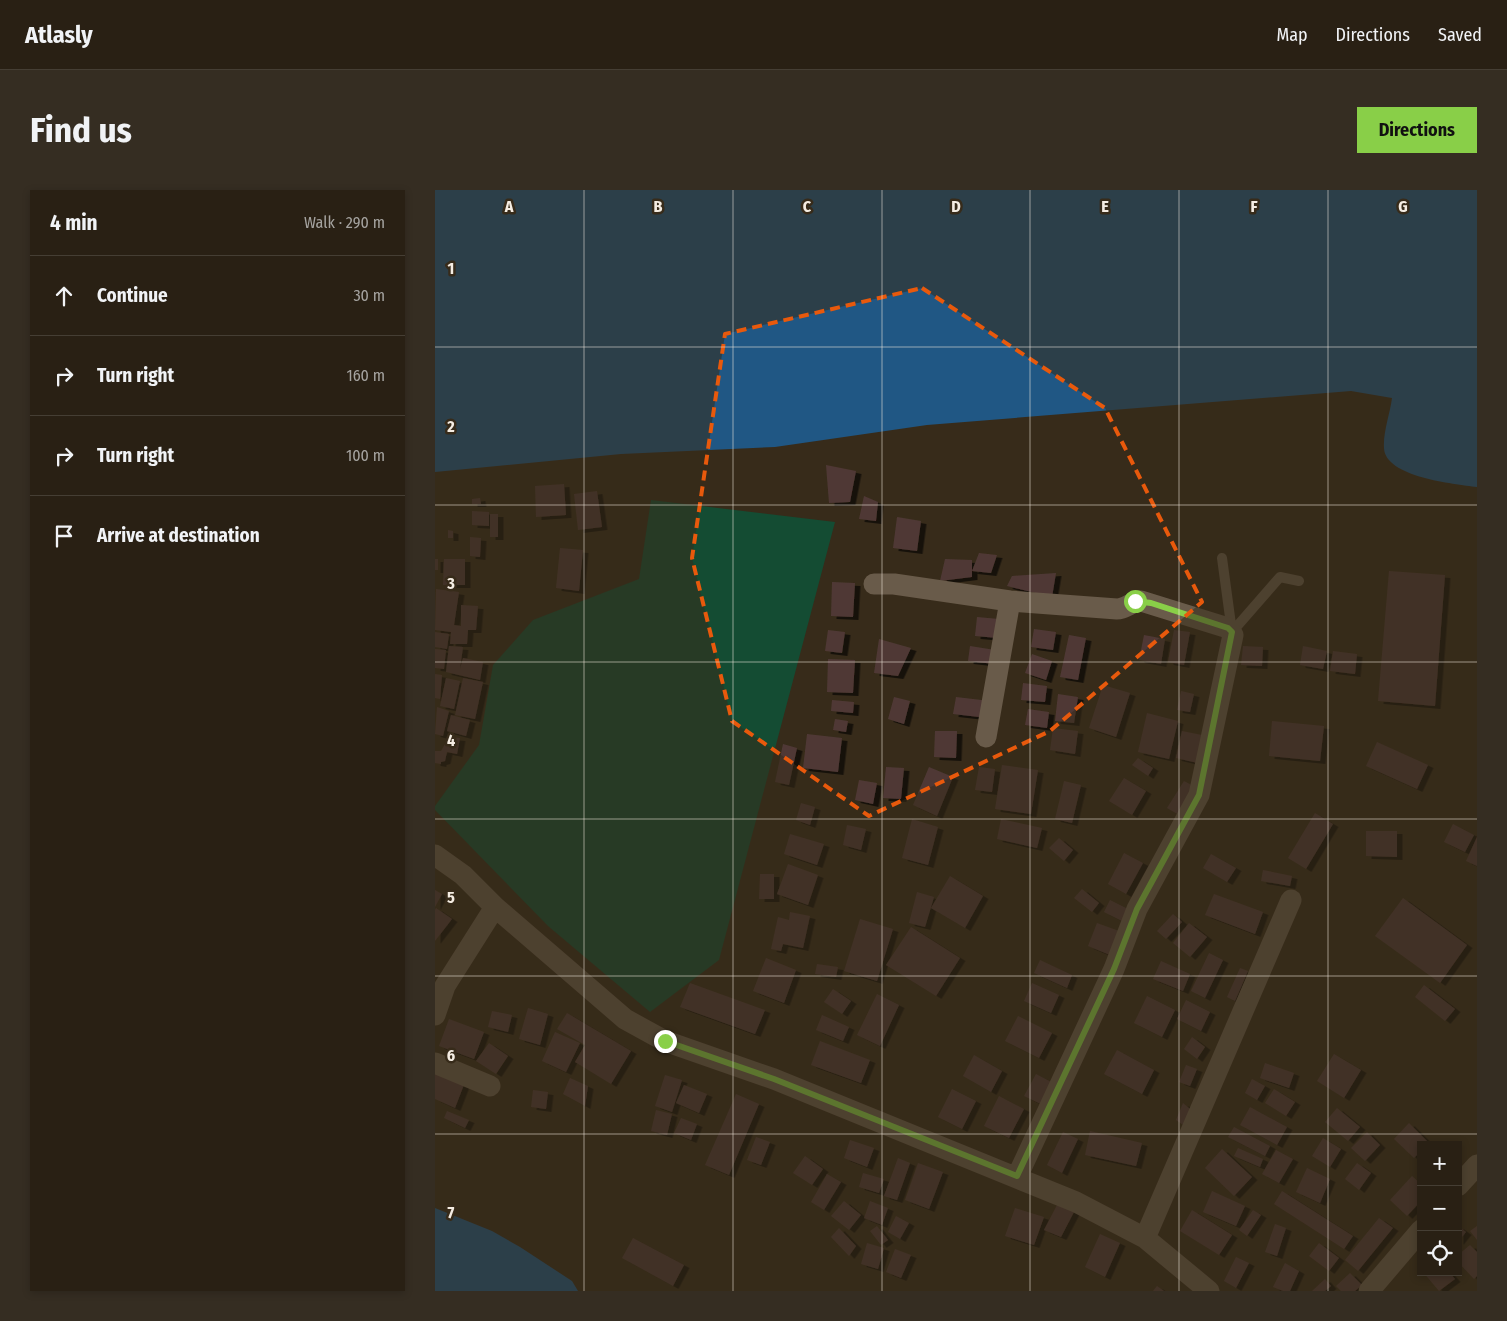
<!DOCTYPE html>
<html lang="en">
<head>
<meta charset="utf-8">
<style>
	:root { --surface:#292014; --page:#352d22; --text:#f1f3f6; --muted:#a5a3a0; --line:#453e34; --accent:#89cf48 }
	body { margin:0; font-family:"Fira Sans Condensed",sans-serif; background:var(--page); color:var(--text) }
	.controls { position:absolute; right:15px; bottom:15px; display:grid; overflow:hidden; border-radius:0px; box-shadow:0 2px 8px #0003 }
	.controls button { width:45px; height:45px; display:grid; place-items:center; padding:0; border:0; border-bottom:1px solid var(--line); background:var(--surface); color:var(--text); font:25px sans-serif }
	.stop { position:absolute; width:15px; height:15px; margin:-11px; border:4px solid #89cf48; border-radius:50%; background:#fff }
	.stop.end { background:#89cf48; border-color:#fff; box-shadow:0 1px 5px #0008 }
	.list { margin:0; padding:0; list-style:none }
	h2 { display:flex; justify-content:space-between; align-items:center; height:65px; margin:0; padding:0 20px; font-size:21px }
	h2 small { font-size:16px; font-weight:400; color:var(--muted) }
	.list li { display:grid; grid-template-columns:32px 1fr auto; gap:15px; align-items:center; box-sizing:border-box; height:80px; padding:0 20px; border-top:1px solid var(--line) }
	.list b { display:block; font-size:19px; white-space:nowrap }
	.list em { font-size:16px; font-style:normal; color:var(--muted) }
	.icon { flex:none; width:28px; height:28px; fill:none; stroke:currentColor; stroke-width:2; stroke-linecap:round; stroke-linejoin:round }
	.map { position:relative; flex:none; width:1042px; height:1101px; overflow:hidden; border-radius:0px }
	header { display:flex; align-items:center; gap:30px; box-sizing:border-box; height:70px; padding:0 25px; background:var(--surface); border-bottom:1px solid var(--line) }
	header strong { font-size:24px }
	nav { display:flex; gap:28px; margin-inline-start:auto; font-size:18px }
	.intro { display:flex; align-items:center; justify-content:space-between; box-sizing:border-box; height:120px; padding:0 30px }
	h1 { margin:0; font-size:35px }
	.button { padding:12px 22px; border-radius:0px; background:var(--accent); color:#111; font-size:18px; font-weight:700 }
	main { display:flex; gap:30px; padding:0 30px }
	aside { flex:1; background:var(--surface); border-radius:0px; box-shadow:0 2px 8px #0003 }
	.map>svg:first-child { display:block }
	.green { fill:#144c33 }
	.water { fill:#205784 }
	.building { fill:#4f3935; filter:url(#shadow) }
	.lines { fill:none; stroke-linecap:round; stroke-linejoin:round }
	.service { stroke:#695b4a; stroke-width:10 }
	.minor { stroke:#695b4a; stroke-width:21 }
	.route { stroke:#89cf48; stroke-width:6 }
	.marked { fill:none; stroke:#e8590c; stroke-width:4; stroke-dasharray:10 6; stroke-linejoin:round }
	.grid { fill:none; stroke:#f5ede3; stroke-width:1; stroke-opacity:0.55 }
	.grid-label { font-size:16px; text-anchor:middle; font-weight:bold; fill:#f5ede3; stroke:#372b1a; stroke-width:5; stroke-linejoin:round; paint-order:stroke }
</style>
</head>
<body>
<header>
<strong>Atlasly</strong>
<nav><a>Map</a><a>Directions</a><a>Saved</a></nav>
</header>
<div class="intro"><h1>Find us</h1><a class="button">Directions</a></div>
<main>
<aside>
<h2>4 min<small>Walk · 290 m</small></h2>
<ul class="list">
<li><svg class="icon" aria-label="ahead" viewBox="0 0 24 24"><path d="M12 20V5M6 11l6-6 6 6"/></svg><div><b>Continue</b></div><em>30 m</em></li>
<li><svg class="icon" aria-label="right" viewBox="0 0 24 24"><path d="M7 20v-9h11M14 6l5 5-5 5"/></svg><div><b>Turn right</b></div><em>160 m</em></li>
<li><svg class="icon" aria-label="right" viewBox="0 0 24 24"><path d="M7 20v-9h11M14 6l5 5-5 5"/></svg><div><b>Turn right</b></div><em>100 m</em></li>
<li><svg class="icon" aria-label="arrive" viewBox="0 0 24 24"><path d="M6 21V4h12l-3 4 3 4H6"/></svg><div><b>Arrive at destination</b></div></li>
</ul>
</aside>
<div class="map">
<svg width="1042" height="1101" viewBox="0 0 1042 1101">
	<defs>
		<filter id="shadow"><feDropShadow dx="5.5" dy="3" stdDeviation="0" flood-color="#0009"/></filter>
	</defs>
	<rect width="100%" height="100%" fill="#372b1a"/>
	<!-- green -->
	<path class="green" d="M216,310L400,332L284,770L215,822L113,736L0,620V616L44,555L58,475L98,430L204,389Z"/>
	<!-- water -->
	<path class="water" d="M0,0H1042V297C1019,294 950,287 949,258C948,242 955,224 957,208L916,201L492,235L340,257L186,264L0,282Z
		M0,1018L57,1041L85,1057L137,1091L143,1101H0Z"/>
	<!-- building -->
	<path class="building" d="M391,275L421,281L415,312L394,313Z
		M129,294L131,325L101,327L100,296Z
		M162,301L167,337L143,340L139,304Z
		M429,306L443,312L441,331L424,329Z
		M45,308L46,314H37V309Z
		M37,321L54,322V336L37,335Z
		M55,324H63V347H55Z
		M462,327L486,331L482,361L458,358Z
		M13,340L18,341V348H13Z
		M35,347L46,348L45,367L35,366Z
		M125,358L148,360L144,401L121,398Z
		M544,363L562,365L556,383L537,381V387L505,391L510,369L537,370V381Z
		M0,369H3V380H0Z
		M9,369H30V395H8Z
		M954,381L1010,385L1000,516L943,511Z
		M621,383L617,407L572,396L577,386Z
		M397,392L420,393L418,427L396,426Z
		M1,399L24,402L19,435L26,436V415L43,416L41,440H33L32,454H15L16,442L0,440Z
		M542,427L564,429L563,448L540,446Z
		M599,439L621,442L618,460L596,457Z
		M393,440L410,442L407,463L390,461Z
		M739,440L755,442L749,475L733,472Z
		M0,442L14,444L12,459L0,457Z
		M634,445L651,448L643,490L625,487Z
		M709,445L730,449L726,474L704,470Z
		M444,449L476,458L463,486L439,483Z
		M14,456L28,457L25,479L28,468L48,472L45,490L11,482Z
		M535,456L560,460L559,474L533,471Z
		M808,456L828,457L827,476L806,475Z
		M868,456L892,461L888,479L865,475Z
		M0,459L11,460L9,479L0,478Z
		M898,461L922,464L920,484L895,481Z
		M597,464L617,471L611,490L590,483Z
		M393,469L420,470L418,503L392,502Z
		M0,484L7,485L5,509L0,508Z
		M11,488L25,491L19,519L5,516Z
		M28,488L48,492L40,529L20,525Z
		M588,493L612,496L610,512L586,510Z
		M668,495L695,503L681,547L654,538Z
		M746,501L759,504L755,522L742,520Z
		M623,504L643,507L639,533L620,531Z
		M459,507L475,511L469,534L453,529Z
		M521,507L555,511L553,528L518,524Z
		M397,510L419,512L418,523L396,521Z
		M2,517L14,521L8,546L0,544Z
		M593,519L614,522L612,538L590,535Z
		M712,523L743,531L734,569L703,562Z
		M16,525L35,530L31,546L12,541Z
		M400,529L413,531L411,542L398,540Z
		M837,531L889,536L885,571L834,566Z
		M618,538L643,541L640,564L615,560Z
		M500,541H522L521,568L499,567Z
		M747,541L772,546L767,574L741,568Z
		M372,544L407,548L403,582L368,578Z
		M14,547L25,548L22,564L12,562L10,571L6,572V574L0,573V561H6Z
		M942,552L993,575L982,599L931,576Z
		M348,554L362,558L354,595L340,592Z
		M703,568L718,578L713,586L697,575Z
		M567,575L603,580L596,624L560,619Z
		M451,577L469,578L466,609L448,608Z
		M494,577L518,587L502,626L478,615Z
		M544,577L560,579L557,602L540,600Z
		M689,588L711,601L697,625L674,611Z
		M424,590L442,593L438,614L420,610Z
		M629,591L646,595L637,633L620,629Z
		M749,591L760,597L744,625L732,618Z
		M366,613L380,617L375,635L361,630Z
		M880,623L898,634L871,679L853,668Z
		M477,629L503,637L493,675L467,668Z
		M566,629L607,638L602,658L562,649Z
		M1018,634L1039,645L1030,662L1009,652Z
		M412,635L431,639L426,660L408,655Z
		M931,641H962V667L931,666Z
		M355,644L389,654L382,675L349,664Z
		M1042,647V676L1031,671Z
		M624,648L638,660L629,671L614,658Z
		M689,663L708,673L691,704L673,694Z
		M776,664L801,678L792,692L768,678Z
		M353,674L383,685L373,715L342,704Z
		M828,680L857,686L855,696L826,691Z
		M325,684H339V709H324Z
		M515,686L548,706L530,738L496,718Z
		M647,699L664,713L657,722L639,708Z
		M0,700L7,704L0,717Z
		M482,702L499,707L490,737L474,733Z
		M779,704L828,722L820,744L770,725Z
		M968,708L1032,755L1005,793L940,746Z
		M675,710L693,719L687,731L669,722Z
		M1,718L17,729L0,751V720Z
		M355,722L375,726L368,758L348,754L346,761L336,759L343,727L354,730Z
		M738,724L747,732L731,749L722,741Z
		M425,729L458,739L442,791L409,781Z
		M662,733L684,741L675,765L653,756Z
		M754,733L772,747L755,767L738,753Z
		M476,737L525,768L501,806L451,775Z
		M774,763L788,770L770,808L756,801Z
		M331,768L361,780L349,813L318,801Z
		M605,770L637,785L632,798L599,783Z
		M726,771L755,784L748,801L718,789Z
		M382,774L403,777L401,787L380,784Z
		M805,778L813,781L800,811L792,807Z
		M255,793L330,820L320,844L245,817Z
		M597,793L624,805L616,823L589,811Z
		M989,795L1020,819L1010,831L980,807Z
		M398,799L416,811L407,824L389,812Z
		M442,804L464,815L445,856L422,845Z
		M712,806L740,820L727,847L699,833Z
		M751,810L775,822L766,841L742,829Z
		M93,818L113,824L105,855L84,849Z
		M57,821L77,825L73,842L53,837Z
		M132,823L196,861L176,894L140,872L150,855L122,839Z
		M387,825L414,837L408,851L381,840Z
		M583,826L617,843L604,868L570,851Z
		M14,829L49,842L39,869L4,856Z
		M120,842L145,853L131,882L107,871Z
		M757,847L770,857L762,869L749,859Z
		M385,851L435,870L426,893L376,875Z
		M54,853L73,866L61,884L41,871Z
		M682,860L719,880L707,904L669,884Z
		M899,864L926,880L909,908L882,891Z
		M539,865L567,881L556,902L528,886Z
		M830,873L859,883L854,898L825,888Z
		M751,875L762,879L755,896L744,892Z
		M0,879L30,892L20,918L0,909Z
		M601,884L622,895L610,916L589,906Z
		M230,885L247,890L237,922L220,916Z
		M135,888L153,896L150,916L128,904Z
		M817,889L830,896L822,910L810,903Z
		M249,895L272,904L264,923L241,913Z
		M517,899L541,911L527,939L503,927Z
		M839,899L860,912L851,926L830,913Z
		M98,900L113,902L111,919L96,917Z
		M301,904L324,914L294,985L270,975Z
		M564,906L589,919L574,948L549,936Z
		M748,913L762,925L754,939L741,930Z
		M815,917L852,937L842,955L805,935Z
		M902,918L925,937L913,951L890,932Z
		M221,920L237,924L232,945L216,941Z
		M12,921L34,930L30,938L9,928Z
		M246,928L262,934L256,950L239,943Z
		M974,933L994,953L986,955V961L979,968L959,949Z
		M799,937L835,956L830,966L793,947Z
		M655,941L707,953L701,976L650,965Z
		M628,942L643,949L627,983L612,975Z
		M932,942L945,955L930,971L916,958Z
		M321,947L335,952L326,975L312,970Z
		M888,948L906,959L895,977L877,966Z
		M415,950L439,958L432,977L409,968Z
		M803,958L828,969L825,977L799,966Z
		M787,959L817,987L799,1006L770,978Z
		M841,960L858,969L844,993L827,984Z
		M370,966L388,979L377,995L358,983Z
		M463,968L475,973L462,1010L449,1006Z
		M483,973L508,982L494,1019L470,1010Z
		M922,973L936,983L924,1000L910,989Z
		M872,978L895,989L885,1013L861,1002Z
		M428,983L449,989L444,1003L424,997Z
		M392,984L406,992L389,1020L376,1012Z
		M977,986L986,994V1011L972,1026L955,1010Z
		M777,1001L810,1016L801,1036L768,1022Z
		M847,1001L918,1046L909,1059L839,1014Z
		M409,1011L426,1025L414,1040L396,1026Z
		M435,1011L453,1018L447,1035L429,1028Z
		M622,1015L640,1020L626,1047L609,1040Z
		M580,1018L609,1027L599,1055L570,1046Z
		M757,1020L797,1045L784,1065L745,1041Z
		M818,1020L826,1025L812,1046L804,1040Z
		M461,1026L474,1033L465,1049L453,1042Z
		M944,1028L958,1038L923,1081L910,1070Z
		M840,1034L851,1038L842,1066L830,1062Z
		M442,1036L453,1050L446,1055L435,1041Z
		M1023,1036L1031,1042L1023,1052Z
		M1042,1036V1050L1035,1041Z
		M404,1038L421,1056L414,1066L396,1047Z
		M665,1044L685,1053L670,1087L650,1077Z
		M198,1048L249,1075L238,1096L187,1068Z
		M432,1053L449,1058L443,1079L426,1074Z
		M884,1053L904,1068L894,1081L874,1066Z
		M1035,1055L1042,1062V1086L1039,1089L1023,1072V1065Z
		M460,1059L476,1065L466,1088L451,1082Z
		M801,1067L814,1073L801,1098L789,1091Z
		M850,1073L864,1081L855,1101H848L838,1097Z
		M988,1082H1014L1020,1089L1004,1101Z
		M915,1083L927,1095L920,1101H906L901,1096Z
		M890,1089L896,1096L890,1101H877Z
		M722,1096L729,1101H718Z"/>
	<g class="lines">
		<!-- service -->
		<path class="service" d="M787,368L797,442L845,387L864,391"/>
		<!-- minor -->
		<path class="minor" d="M439,394H459L575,411L682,419C691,419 697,411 706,411L793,438L798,445L764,605L702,719L679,779L582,987
			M551,547L575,411
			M0,665L28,685L60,717L190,829L230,851L339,889L641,1012L710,1048L774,1101
			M0,825L10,796L60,717
			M0,873L55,896
			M1023,996L1042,975
			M710,1048L856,710
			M934,1101L986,1040"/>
	</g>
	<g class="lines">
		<!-- route -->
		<path class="route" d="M230,851L339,889L582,986L679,779L702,719L764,605L797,442L793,438L716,413L700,411"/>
	</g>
	<!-- marked area -->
	<path d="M0 0H1042V1101H0ZM487,98L670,218L767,412L615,541L434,626L297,531L257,368L290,144Z" fill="#372b1a" fill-opacity=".55" fill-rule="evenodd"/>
	<path class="marked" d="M487,98L670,218L767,412L615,541L434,626L297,531L257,368L290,144Z"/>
	<!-- grid -->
	<path class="grid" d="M149,0V1101M298,0V1101M447,0V1101M595,0V1101M744,0V1101M893,0V1101M0,157H1042M0,315H1042M0,472H1042M0,629H1042M0,786H1042M0,944H1042"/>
	<g class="grid-label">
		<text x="74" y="22">A</text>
		<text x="223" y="22">B</text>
		<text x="372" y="22">C</text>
		<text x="521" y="22">D</text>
		<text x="670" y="22">E</text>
		<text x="819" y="22">F</text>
		<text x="968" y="22">G</text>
		<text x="16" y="84">1</text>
		<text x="16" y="242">2</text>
		<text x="16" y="399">3</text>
		<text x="16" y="556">4</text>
		<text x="16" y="713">5</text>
		<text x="16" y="871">6</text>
		<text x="16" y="1028">7</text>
	</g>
</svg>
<div class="controls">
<button>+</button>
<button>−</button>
<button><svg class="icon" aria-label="locate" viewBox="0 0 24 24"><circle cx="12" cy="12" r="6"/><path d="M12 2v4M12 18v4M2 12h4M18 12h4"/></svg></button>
</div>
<div class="stop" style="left:700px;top:411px"></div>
<div class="stop end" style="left:230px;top:851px"></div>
</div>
</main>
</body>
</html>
